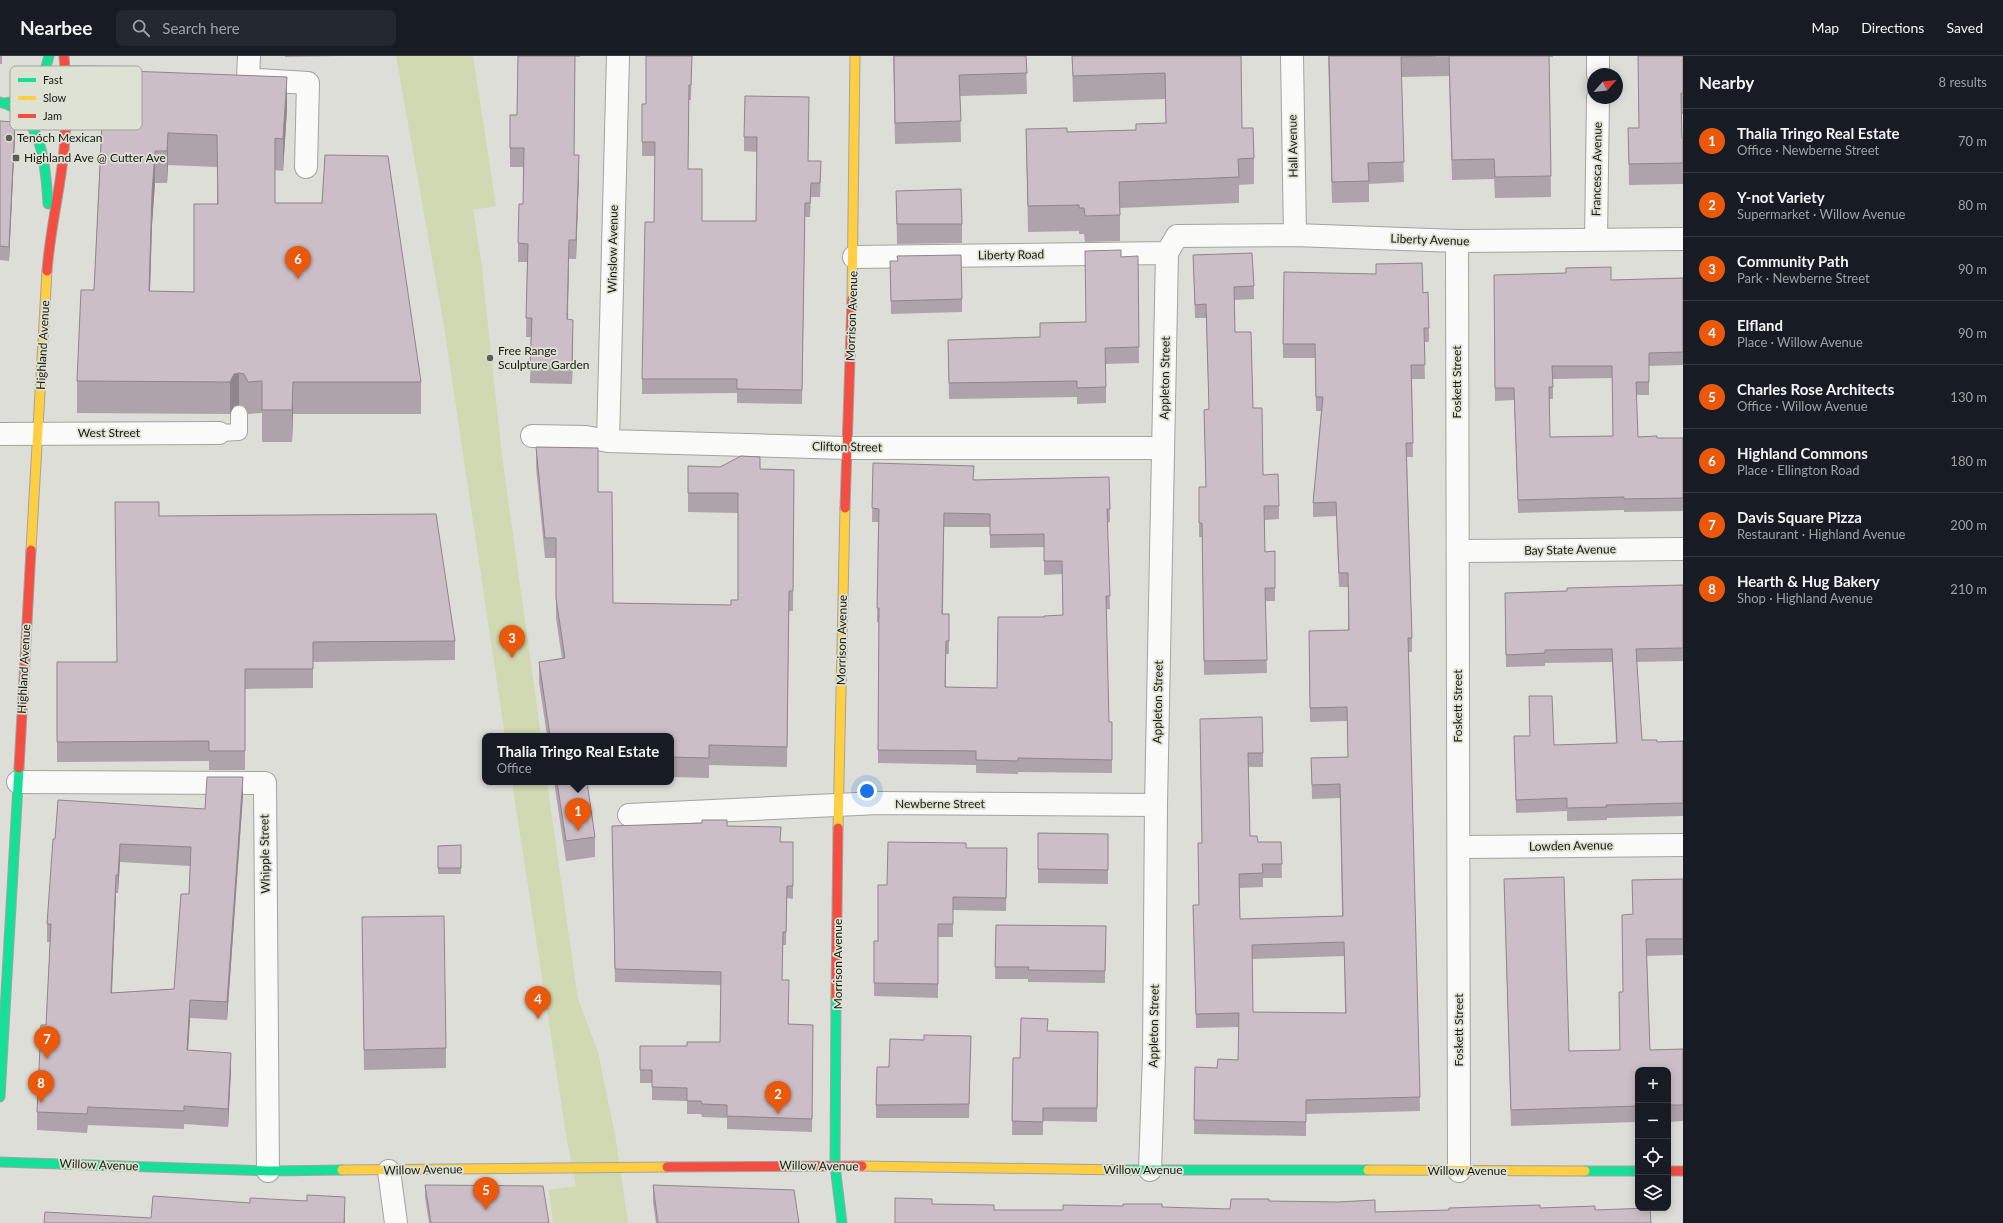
<!DOCTYPE html>
<html lang="en">
<head>
<meta charset="utf-8">
<style>
	:root { --surface:#171b24; --page:#242831; --text:#f1f3f6; --muted:#9ea1a6; --line:#363941; --accent:#ea580c }
	body { margin:0; font-family:Lato,sans-serif; background:var(--page); color:var(--text) }
	.controls { position:absolute; right:12px; bottom:12px; display:grid; overflow:hidden; border-radius:8px; box-shadow:0 2px 10px #0003 }
	.controls button { width:36px; height:36px; display:grid; place-items:center; padding:0; border:0; border-bottom:1px solid var(--line); background:var(--surface); color:var(--text); font:20px sans-serif }
	.compass { position:absolute; left:1587px; top:12px; width:36px; height:36px; border-radius:50%; background:var(--surface); box-shadow:0 2px 10px #0003; rotate:63deg }
	.you { position:absolute; left:867px; top:735px; width:14px; height:14px; margin:-10px; border:3px solid #fff; border-radius:50%; background:#1a73e8; box-shadow:0 0 0 6px #1a73e833 }
	.badge { display:grid; place-items:center; width:26px; height:26px; border-radius:50%; background:var(--accent); color:#fff; font-size:13px; font-weight:700 }
	.pin { position:absolute; translate:-50% -33px; filter:drop-shadow(0 1px 2px #0008) }
	.pin::after { content:''; position:absolute; top:21px; width:14px; height:12px; background:inherit; clip-path:polygon(0 0,100% 0,50% 100%) }
	.popup { position:absolute; left:482px; top:677px; width:192px; height:52px; box-sizing:border-box; display:grid; place-content:center; border-radius:8px; background:var(--surface); filter:drop-shadow(0 1px 3px #0005); font-size:13px; white-space:nowrap; color:var(--muted) }
	.popup b { font-size:15px; color:var(--text) }
	.popup::after { content:''; position:absolute; left:50%; top:100%; margin-left:-8px; border:8px solid transparent; border-top-color:var(--surface) }
	.list { margin:0; padding:0; list-style:none }
	h2 { display:flex; justify-content:space-between; align-items:center; height:52px; margin:0; padding:0 16px; font-size:17px }
	h2 small { font-size:13px; font-weight:400; color:var(--muted) }
	.list li { display:grid; grid-template-columns:26px 1fr auto; gap:12px; align-items:center; box-sizing:border-box; height:64px; padding:0 16px; border-top:1px solid var(--line) }
	.list b { display:block; font-size:15px; white-space:nowrap }
	.list p { margin:0; font-size:13px; white-space:nowrap; color:var(--muted) }
	.list em { font-size:13px; font-style:normal; color:var(--muted) }
	.icon { flex:none; width:22px; height:22px; fill:none; stroke:currentColor; stroke-width:2; stroke-linecap:round; stroke-linejoin:round }
	.map { position:relative; flex:none; width:1683px; height:1167px; overflow:hidden }
	header { display:flex; align-items:center; gap:24px; box-sizing:border-box; height:56px; padding:0 20px; background:var(--surface); border-bottom:1px solid var(--line) }
	header strong { font-size:19px }
	nav { display:flex; gap:22px; margin-inline-start:auto; font-size:14px }
	.search { width:280px; height:36px; background:var(--page); display:flex; align-items:center; gap:10px; box-sizing:border-box; padding:0 14px; border-radius:8px; color:var(--muted); font-size:15px }
	main { display:flex }
	aside { flex:1; background:var(--surface) }
	.map>svg:first-child { display:block }
	.green { fill:#d0d9b2 }
	.lines { fill:none; stroke-linecap:round; stroke-linejoin:round }
	.lane-casing { stroke:#a3a49f; stroke-width:18 }
	.street-casing { stroke:#a3a49f; stroke-width:24 }
	.fast-casing { stroke:#a3a49f; stroke-width:11 }
	.slow-casing { stroke:#a3a49f; stroke-width:11 }
	.jam-casing { stroke:#a3a49f; stroke-width:11 }
	.lane { stroke:#fafaf9; stroke-width:16 }
	.street { stroke:#fafaf9; stroke-width:22 }
	.fast { stroke:#16e098; stroke-width:9 }
	.slow { stroke:#ffcf43; stroke-width:9 }
	.jam { stroke:#f24e42; stroke-width:9 }
	.wall { fill:#afa3ab; fill-rule:evenodd }
	.shaded-wall { fill:#8f858b }
	.building { fill:#ccbec7; stroke:#8f858b; fill-rule:evenodd }
	.poi-dot { fill:#5d5e59; stroke:#dee2d4; stroke-width:1.5 }
	.labels { text-anchor:middle; stroke-width:3.5; stroke-linejoin:round; paint-order:stroke }
	.poi-label { font-size:12px; fill:#181914; stroke:#dee2d4; text-anchor:start }
	.street-label { font-size:12px; fill:#181914; stroke:#dee2d4 }
	.key { fill:#dee2d4; stroke:#a3a69a; stroke-width:1 }
	.key-label { font-size:11px; fill:#181914 }
</style>
</head>
<body>
<header>
<strong>Nearbee</strong>
<div class="search"><svg class="icon" aria-label="search" viewBox="0 0 24 24"><circle cx="10" cy="10" r="6"/><path d="M15 15l6 6"/></svg>Search here</div>
<nav><a>Map</a><a>Directions</a><a>Saved</a></nav>
</header>
<main>
<div class="map">
<svg width="1683" height="1167" viewBox="0 0 1683 1167">
	<rect width="100%" height="100%" fill="#ddded8"/>
	<!-- green -->
	<path class="green" d="M396,0H473L496,150L473,154L481,204L502,400L541,680H505L444,270Z
		M512,726H547L578,943L598,996L616,1084L628,1167H553L549,1134L576,1130L567,1085Z"/>
	<g class="lines">
		<!-- lane casing -->
		<g class="lane-casing">
			<path id="lane" d="M219,377L239,376V358"/>
		</g>
		<!-- street casing -->
		<g class="street-casing">
			<path id="street" d="M1292,0L1295,179
				M1598,18V0
				M65,21L132,22
				M248,23L249,0
				M258,24L308,27L306,111
				M1596,183L1598,42
				M1457,185L1459,1115
				M854,201L1167,197
				M0,378L219,377
				M532,380L586,381L608,385L846,392H1163
				M608,385L618,0
				M1458,495L1683,493
				M18,726L265,727L268,1115
				M629,759L878,747L1156,749
				M1459,791L1683,789
				M1150,1114L1154,999L1156,749L1167,197L1177,180L1295,179L1457,185L1683,183
				M389,1115L396,1167"/>
		</g>
		<!-- fast casing -->
		<g class="fast-casing">
			<path id="fast" d="M0,46C5,48 10,49 14,52C44,71 46,116 48,148
				M5,47C35,43 42,28 49,0
				M836,941L835,1110L842,1167
				M0,1041L19,712
				M0,1106L268,1115L342,1114
				M1123,1114H1368
				M1585,1115H1638"/>
		</g>
		<!-- slow casing -->
		<g class="slow-casing">
			<path id="slow" d="M852,243L855,0
				M31,494L47,215
				M838,772L845,452
				M862,1110L1123,1114
				M342,1114L667,1111
				M1368,1114L1585,1115"/>
		</g>
		<!-- jam casing -->
		<g class="jam-casing">
			<path id="jam" d="M47,215C50,174 60,135 64,94C67,63 67,31 64,0
				M845,452L852,243
				M19,712L31,494
				M836,941L838,772
				M667,1111L862,1110
				M1668,1115H1683"/>
		</g>
		<!-- lane -->
		<use href="#lane" class="lane"/>
		<!-- street -->
		<use href="#street" class="street"/>
		<!-- fast -->
		<use href="#fast" class="fast"/>
		<!-- slow -->
		<use href="#slow" class="slow"/>
		<!-- jam -->
		<use href="#jam" class="jam"/>
	</g>
	<!-- wall -->
	<path class="wall" d="M0,0H2V8H0Z
		M285,0H342L285,1Z
		M518,0H580V1H575L574,99L579,118L576,203H569L568,263L573,282L572,328L530,327L531,281H526L527,206H518V187L523,148V111H510V59H517Z
		M646,0H692L691,44H689L688,113L702,165H756L757,96L744,95V81L809,56L808,105L821,119L820,141H811L810,161H805L802,348L737,347V337L642,338V323L654,166L655,100H642V48H646Z
		M893,0H1026L1027,38L960,40L961,86L895,88Z
		M1072,0H1241L1242,72L1254,102V128L1239,129V147L1120,152V185L1085,186L1084,178H1079V175L1028,176L1026,73L1067,76L1136,74L1166,67L1165,43L1073,46Z
		M1328,0H1553V1H1549L1551,141L1495,142L1494,123L1452,124L1449,20L1401,21L1404,126L1369,128V146L1332,147Z
		M1638,0H1683V58H1682V82H1683V128L1629,129L1628,72H1639Z
		M101,48L287,53L283,115L275,114V147L421,326V358H293L292,386H262V357L248,358L244,350L239,349L234,350L230,358L77,357V325L94,234L101,80ZM168,109L217,111V148L194,236L150,235L152,169L155,127H167Z
		M0,65L15,79L9,205L0,204Z
		M896,135L962,168V187L897,188Z
		M1193,199L1254,230V243L1234,244L1235,276L1253,352L1263,419L1279,450V463L1265,464V496L1275,532V545H1265L1267,617L1204,619L1202,481H1199V445L1206,431L1204,354L1209,353L1206,262H1195Z
		M1138,200L1139,307L1106,308V347L1077,348V341L949,343L948,284L1040,281V267L1086,266L1121,201Z
		M890,205L962,243V256L891,258Z
		M1494,219L1611,224L1683,222V309L1649,310V339H1636L1638,381L1657,382H1683V455L1624,456V454L1518,457L1514,344L1495,345ZM1612,322L1613,380L1550,381L1549,343H1553V323Z
		M1423,237L1429,272V286H1424L1425,323H1412L1413,401H1407L1412,582V596H1409L1410,649L1420,1055L1306,1058V1080L1194,1078L1195,1011L1217,1012L1238,1004L1239,971L1196,972L1193,849H1199L1198,787H1202L1200,677L1263,697V711H1248L1250,780L1258,786H1281L1282,822H1263V831L1240,832V863L1342,860L1340,742L1312,743L1311,702L1348,701L1347,665L1310,666L1309,575L1348,574V531H1339L1336,460L1313,461V447L1321,355H1316L1315,302H1283V288ZM1344,900L1345,957L1253,956L1252,903Z
		M536,391L598,436L613,547L731,549L738,544V457L688,456V410L760,413L794,414L793,555H789L787,711L709,709V722L671,721V680H547L539,626V606L562,603L556,562V502H545L536,411Z
		M873,407L974,424L1109,421L1110,466L1107,467L1110,553H1106L1109,666H1112V717L1018,716V718L976,717V709L878,707L879,566H877L878,466H872ZM944,471H990V492L1044,491V519L1062,518L1063,559L1044,561L997,632L946,631V598H949V558H943Z
		M159,460L455,585V604L313,606V632L245,633V714H209V705L57,706V606H117Z
		M1683,529V605L1636,606L1642,684L1657,686L1683,685V760L1607,762V764L1567,765V755L1516,757L1514,680H1530L1529,640L1554,689L1616,687L1612,606L1545,607V610L1506,611L1505,537L1567,535Z
		M554,726H587L595,781V801L566,805Z
		M243,739L227,964L190,962L188,994L231,1015L228,1071L184,1068V1073L88,1069L87,1077L37,1074V1056L46,969L50,886H47V868L55,783L205,753ZM120,806L190,810L189,838L174,933L112,937L116,837H118Z
		M727,770L781,786H793V843L787,842L786,889H783L782,924L789,968L813,969L812,1076L727,1073V1062L702,1061L701,1058H687V1045L652,1044V1027H640V990H687L720,986L721,929L615,926L612,783Z
		M1038,777L1108,778V828L1038,827Z
		M461,789V818H438V790Z
		M966,792L1007,805L1006,855L953,854V881H938V942L874,940V885H878L887,829Z
		M1504,823L1569,995L1620,994L1623,936L1633,858L1632,824L1683,823V899L1647,900L1650,994L1683,993V1065L1668,1066V1014H1638V1066L1511,1070Z
		M362,861L446,992V1012L364,1014Z
		M996,869L1106,870L1105,927L1028,926V923H995Z
		M1048,975L1098,976L1097,1066L1043,1065V1079H1012L1013,1002H1020Z
		M971,980L969,1062H876V1049L889,1011L924,984Z
		M425,1129L549,1167H429L425,1141Z
		M653,1129L799,1167H656L653,1146Z"/>
	<!-- shaded-wall -->
	<path class="shaded-wall" d="M287,21V53L283,115V83Z
		M15,66V79L9,205V191Z
		M168,77V109L167,127V95Z
		M155,95V127L152,169L149,267V235L152,137Z
		M579,99V118L576,203V184Z
		M569,184V203L567,282V263Z
		M573,264V282L572,328V310Z
		M239,317V349L234,350L230,358V326L234,318Z
		M293,326V358L292,386V354Z
		M243,721V739L227,964V946Z
		M120,788V806L118,837V819Z
		M116,819V837L111,955V937Z
		M190,944V962L187,1012V994Z
		M231,997V1015L228,1071V1053Z
		M345,1141V1167H344Z"/>
	<!-- building -->
	<path class="building" d="M518,0H575L574,99H579L576,184H569L567,263L573,264L572,310L530,309L532,262H526L528,188L518,187L519,148H523L524,92H510V59H517Z
		M646,0H692L691,29H689L688,113H702V165H756L757,81H744L745,40L809,41L808,105H821L820,127H811L810,147H805L802,334L737,333V323H642L645,166H654L655,86H642V48H646Z
		M894,0H1026L1027,17L959,19L961,65L895,67Z
		M1072,0H1241L1242,72H1253L1254,102L1238,103L1239,121L1119,126L1120,159L1085,160L1084,152H1079V149L1028,150L1026,73L1067,72V76L1136,74V68L1166,67L1165,17L1073,20Z
		M1329,0H1436L1401,1L1404,106L1368,107L1369,125L1332,126Z
		M1449,0H1549L1551,120L1495,121L1494,103L1452,104Z
		M1638,0H1683V37H1681L1682,82H1683V107L1629,108L1628,72H1639Z
		M102,14L287,21L283,83L275,82V147H322L325,99L388,100L421,326H293L292,354H262V325L248,326L244,318L239,317L234,318L230,326L77,325L81,234H94L103,48H101ZM168,77L217,79L218,148H194V236L149,235L152,137L155,95H167Z
		M0,65L15,66L9,191L0,190Z
		M961,133L962,168H897L896,135Z
		M1121,194V201L1138,200L1139,291L1105,292L1106,331L1077,332V325L949,327L948,284L1040,281V267L1086,266L1085,195Z
		M1252,197L1254,230L1234,231L1235,276H1251L1253,352H1262L1263,419L1278,418L1279,450H1264L1265,496L1275,495V532H1265L1267,604L1204,605L1202,467H1199V431H1206L1204,354L1209,353L1206,248L1195,249L1193,199Z
		M961,199L962,243L891,245L890,205H898L897,200Z
		M1422,207L1423,237L1428,236L1429,272H1424L1425,309H1411L1413,387H1406L1412,582H1408L1410,649L1420,1041L1306,1044V1066L1194,1064L1195,1011L1217,1012L1218,1003L1238,1004L1239,957L1196,958L1193,849H1199L1198,787H1202L1200,663L1262,661L1263,697H1248L1250,780H1257L1258,786H1281L1282,808H1262L1263,817L1239,818L1240,863L1343,860L1340,728L1312,729L1311,702L1348,701L1347,651L1310,652L1309,575L1349,574L1348,517H1339L1336,446L1313,447L1323,341H1316L1315,288H1283L1284,216L1376,218V208ZM1344,886L1346,957L1253,956L1252,889Z
		M1611,211V224L1683,222V296L1649,297V326H1636L1638,381L1657,380V382H1683V442L1624,443V441L1518,444L1514,332H1495L1494,219L1566,217V212ZM1552,310H1612L1613,380L1550,381L1549,331H1553Z
		M536,391L598,392V436H612L613,547L731,549V544H738V437H688V410L720,411L741,400L760,401V413L794,414L793,535H789L787,691L709,689V702L671,701V680H550L539,606L565,602L556,542V482H545Z
		M873,407L974,410L973,424L1109,421L1110,453H1107L1110,540H1106L1109,666H1112V704L1018,702V705L976,704V695L878,694L879,552H877L879,453L872,452ZM944,457L990,458V479L1044,478V505H1062L1063,559L1044,560V561H998L997,632L945,631L946,585H949V558H942Z
		M115,446H159V460L436,458L455,585L313,586V613H245V695H209V685L57,686V606H117Z
		M1683,529V592L1636,593L1642,684H1657V686L1683,685V747L1606,749L1607,751L1567,752V742L1516,744L1514,680H1530L1529,640H1552L1554,689L1617,687L1612,593L1545,594V597L1506,599L1505,537L1567,535V532Z
		M207,721H243L227,946L190,944L187,994L231,997L228,1053L184,1050V1055L88,1051L87,1058L37,1056L41,969H46L51,868H47L53,783H55L58,744L205,753ZM120,788L191,791L189,838H181L174,933L111,937L116,819H118Z
		M557,726H587L595,781L566,785Z
		M702,764H727V770L781,771L780,786H793V830H787L786,876H783L782,924H789L788,968L813,969L812,1063L727,1060V1049L702,1048L701,1045H687V1032L652,1031V1014H640V990H687V986H720L721,916L615,913L612,770L702,767Z
		M1038,777L1108,778V814L1038,813Z
		M888,786L966,787V792H1007L1006,842L953,841V868H938V928L874,927V885H878V829H887Z
		M461,789V812H438V790Z
		M1564,821L1569,995L1620,994L1619,936H1623L1622,859L1633,858L1632,824L1683,823V883H1646L1650,994L1683,993V1049H1668V1014H1638V1050L1511,1054L1504,823Z
		M444,860L446,992L364,994L362,861Z
		M996,869L1106,870L1105,915L1028,914L1029,911H995Z
		M1021,962L1048,963L1047,975L1098,976L1097,1052H1043V1066L1012,1065L1013,1002H1020Z
		M924,979L971,980L969,1048L876,1049L877,1011H889L890,983L924,984Z
		M425,1129L543,1130L549,1167H431Z
		M653,1129L794,1134L799,1167H658Z
		M307,1139L345,1141L344,1167H44L45,1156L151,1162L153,1140L250,1147V1142L307,1145Z
		M895,1142L932,1143V1148L994,1149V1154H1063V1149L1123,1150V1148H1162V1151L1230,1153L1231,1143H1269V1145L1338,1146L1375,1144V1156L1449,1154V1152L1540,1149V1152L1595,1150V1154L1650,1152L1651,1167H895Z"/>
	<!-- markers -->
	<g class="poi-dot">
		<circle cx="9" cy="82" r="4"/>
		<rect x="12" y="98" width="8" height="8" rx="2"/>
		<circle cx="490" cy="302" r="4"/>
	</g>
	<g class="labels">
		<!-- poi labels -->
		<g class="poi-label">
			<text x="17" y="86">Tenóch Mexican</text>
			<text x="24" y="106">Highland Ave @ Cutter Ave</text>
			<text x="498" y="299">Free Range<tspan x="498" dy="14">Sculpture Garden</tspan></text>
		</g>
		<!-- street labels -->
		<g class="street-label">
			<text transform="translate(1293 90) rotate(-91)" y="4">Hall Avenue</text>
			<text transform="translate(1597 113) rotate(-89)" y="4">Francesca Avenue</text>
			<text transform="translate(1430 184) rotate(2)" y="4">Liberty Avenue</text>
			<text transform="translate(613 193) rotate(-89)" y="4">Winslow Avenue</text>
			<text transform="translate(1011 199) rotate(-1)" y="4">Liberty Road</text>
			<text transform="translate(852 260) rotate(-88)" y="4">Morrison Avenue</text>
			<text transform="translate(43 289) rotate(-87)" y="4">Highland Avenue</text>
			<text transform="translate(1165 322) rotate(-89)" y="4">Appleton Street</text>
			<text transform="translate(1457 326) rotate(-90)" y="4">Foskett Street</text>
			<text x="109" y="381">West Street</text>
			<text transform="translate(847 391) rotate(1)" y="4">Clifton Street</text>
			<text transform="translate(1570 494) rotate(-1)" y="4">Bay State Avenue</text>
			<text transform="translate(842 584) rotate(-89)" y="4">Morrison Avenue</text>
			<text transform="translate(24 613) rotate(-87)" y="4">Highland Avenue</text>
			<text transform="translate(1158 646) rotate(-89)" y="4">Appleton Street</text>
			<text transform="translate(1458 650) rotate(-90)" y="4">Foskett Street</text>
			<text x="940" y="752">Newberne Street</text>
			<text transform="translate(1571 790) rotate(-1)" y="4">Lowden Avenue</text>
			<text transform="translate(265 798) rotate(-91)" y="4">Whipple Street</text>
			<text transform="translate(838 908) rotate(-90)" y="4">Morrison Avenue</text>
			<text transform="translate(1154 970) rotate(-89)" y="4">Appleton Street</text>
			<text transform="translate(1459 974) rotate(-90)" y="4">Foskett Street</text>
			<text transform="translate(99 1109) rotate(2)" y="4">Willow Avenue</text>
			<text transform="translate(819 1110) rotate(1)" y="4">Willow Avenue</text>
			<text transform="translate(423 1114) rotate(-1)" y="4">Willow Avenue</text>
			<text x="1143" y="1118">Willow Avenue</text>
			<text x="1467" y="1119">Willow Avenue</text>
		</g>
	</g>
	<!-- legend -->
	<rect x="10" y="10" width="132" height="64" rx="6" class="key"/>
	<rect x="18" y="22" width="18" height="4" fill="#16e098"/>
	<rect x="18" y="40" width="18" height="4" fill="#ffcf43"/>
	<rect x="18" y="58" width="18" height="4" fill="#f24e42"/>
	<g class="key-label">
		<text x="43" y="28">Fast</text>
		<text x="43" y="46">Slow</text>
		<text x="43" y="64">Jam</text>
	</g>
</svg>
<div class="controls">
<button>+</button>
<button>−</button>
<button><svg class="icon" aria-label="locate" viewBox="0 0 24 24"><circle cx="12" cy="12" r="6"/><path d="M12 2v4M12 18v4M2 12h4M18 12h4"/></svg></button>
<button><svg class="icon" aria-label="layers" viewBox="0 0 24 24"><path d="M12 4l9 5-9 5-9-5zM3 14l9 5 9-5"/></svg></button>
</div>
<svg class="compass" viewBox="-18 -18 36 36"><path d="M0-13l5 13h-10z" fill="#e53935"/><path d="M0 13l5-13h-10z" fill="#9ea1a6"/></svg>
<div class="you"></div>
<div class="pin badge" style="left:578px;top:775px">1</div>
<div class="popup"><b>Thalia Tringo Real Estate</b>Office</div>
<div class="pin badge" style="left:778px;top:1058px">2</div>
<div class="pin badge" style="left:512px;top:602px">3</div>
<div class="pin badge" style="left:538px;top:963px">4</div>
<div class="pin badge" style="left:486px;top:1154px">5</div>
<div class="pin badge" style="left:298px;top:223px">6</div>
<div class="pin badge" style="left:47px;top:1003px">7</div>
<div class="pin badge" style="left:41px;top:1047px">8</div>
</div>
<aside>
<h2>Nearby<small>8 results</small></h2>
<ul class="list">
<li><span class="badge">1</span><div><b>Thalia Tringo Real Estate</b><p>Office · Newberne Street</p></div><em>70 m</em></li>
<li><span class="badge">2</span><div><b>Y-not Variety</b><p>Supermarket · Willow Avenue</p></div><em>80 m</em></li>
<li><span class="badge">3</span><div><b>Community Path</b><p>Park · Newberne Street</p></div><em>90 m</em></li>
<li><span class="badge">4</span><div><b>Elfland</b><p>Place · Willow Avenue</p></div><em>90 m</em></li>
<li><span class="badge">5</span><div><b>Charles Rose Architects</b><p>Office · Willow Avenue</p></div><em>130 m</em></li>
<li><span class="badge">6</span><div><b>Highland Commons</b><p>Place · Ellington Road</p></div><em>180 m</em></li>
<li><span class="badge">7</span><div><b>Davis Square Pizza</b><p>Restaurant · Highland Avenue</p></div><em>200 m</em></li>
<li><span class="badge">8</span><div><b>Hearth &amp; Hug Bakery</b><p>Shop · Highland Avenue</p></div><em>210 m</em></li>
</ul>
</aside>
</main>
</body>
</html>
